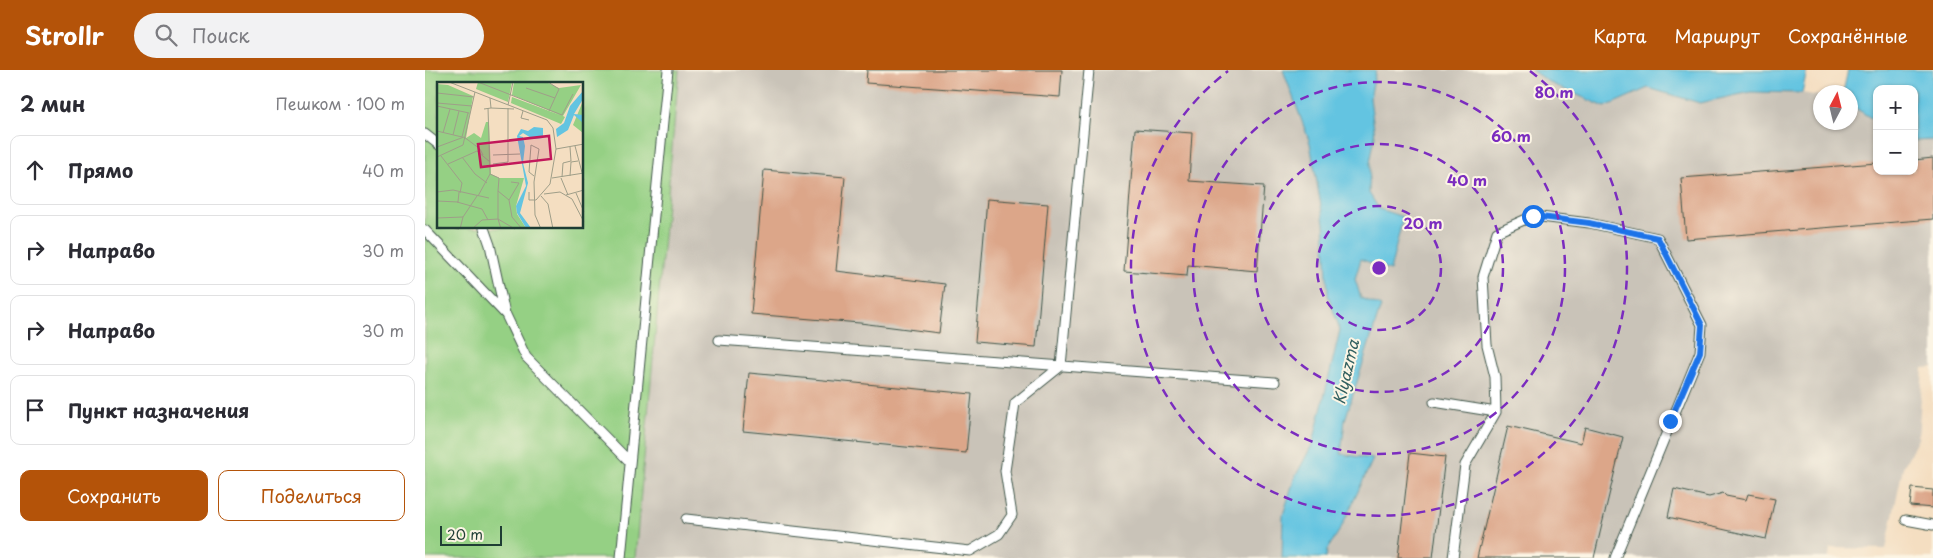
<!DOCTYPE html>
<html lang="ru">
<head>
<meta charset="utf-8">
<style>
	:root { --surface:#fff; --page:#f2f2f3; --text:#2b2b33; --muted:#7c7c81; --line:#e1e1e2; --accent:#b45309 }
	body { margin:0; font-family:"Playpen Sans",sans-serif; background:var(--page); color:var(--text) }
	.controls { position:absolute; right:15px; top:15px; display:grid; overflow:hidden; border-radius:10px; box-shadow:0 1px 4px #0004 }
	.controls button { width:45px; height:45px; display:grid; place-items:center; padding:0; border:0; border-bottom:1px solid var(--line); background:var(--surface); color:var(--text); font:25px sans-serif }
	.compass { position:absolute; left:1388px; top:15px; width:45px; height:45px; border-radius:50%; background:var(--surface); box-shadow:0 1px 4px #0004; rotate:7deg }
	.scale { position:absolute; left:15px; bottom:12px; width:62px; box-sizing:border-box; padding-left:5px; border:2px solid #1f3d34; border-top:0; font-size:14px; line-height:18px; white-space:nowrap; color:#1f3d34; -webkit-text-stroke:4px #fcf5e5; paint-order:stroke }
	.stop { position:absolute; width:15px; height:15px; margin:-11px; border:4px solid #1a73e8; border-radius:50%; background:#fff }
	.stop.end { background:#1a73e8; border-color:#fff; box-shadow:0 1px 5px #0008 }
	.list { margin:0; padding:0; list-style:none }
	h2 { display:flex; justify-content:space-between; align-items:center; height:65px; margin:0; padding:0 20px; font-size:21px }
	h2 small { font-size:16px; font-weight:400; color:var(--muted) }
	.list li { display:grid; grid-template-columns:32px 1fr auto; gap:15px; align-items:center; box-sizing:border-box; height:70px; margin:0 10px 10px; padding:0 10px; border:1px solid var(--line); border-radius:10px }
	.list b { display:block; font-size:19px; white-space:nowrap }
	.list em { font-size:16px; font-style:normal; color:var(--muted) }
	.actions { display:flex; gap:10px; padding:15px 20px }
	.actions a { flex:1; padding:11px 0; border:1px solid var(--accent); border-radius:10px; text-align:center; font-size:18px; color:var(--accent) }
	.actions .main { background:var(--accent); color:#fff }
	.icon { flex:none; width:28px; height:28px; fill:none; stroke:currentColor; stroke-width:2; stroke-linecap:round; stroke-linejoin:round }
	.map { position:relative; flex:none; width:1508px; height:488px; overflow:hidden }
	header { display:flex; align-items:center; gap:30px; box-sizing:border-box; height:70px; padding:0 25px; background:var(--accent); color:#fff }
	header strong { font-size:24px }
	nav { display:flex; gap:28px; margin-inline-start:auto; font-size:18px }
	.search { width:350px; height:45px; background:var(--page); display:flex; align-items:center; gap:12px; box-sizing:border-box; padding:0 18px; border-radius:28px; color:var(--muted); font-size:19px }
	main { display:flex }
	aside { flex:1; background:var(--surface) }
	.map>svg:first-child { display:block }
	.industrial { fill:#c9c3b8 }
	.green { fill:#95d084; stroke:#5a865c; fill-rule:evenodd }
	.water { fill:#63c4e1; stroke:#41808a }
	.building { fill:#dca689 }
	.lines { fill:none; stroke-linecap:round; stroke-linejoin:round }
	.service-casing { stroke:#3f5549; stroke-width:11 }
	.service { stroke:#fff; stroke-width:9 }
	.route { stroke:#1a73e8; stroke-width:6 }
	.ring { fill:none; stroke:#7b2cbf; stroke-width:2.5; stroke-dasharray:9 6 }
	.labels { text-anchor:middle; stroke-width:4; stroke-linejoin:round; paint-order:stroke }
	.water-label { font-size:16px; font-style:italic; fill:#305f5f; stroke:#fcf5e5 }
	.inset-road { fill:none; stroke:#9f9e89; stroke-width:1 }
	.view { fill:#c2185b; fill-opacity:0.15; stroke:#c2185b; stroke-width:2.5 }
	.inset-edge { fill:none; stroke:#1f3d34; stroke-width:2.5 }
	.centre { fill:#7b2cbf; stroke:#fcf5e5; stroke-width:2.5 }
	.ring-label { font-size:15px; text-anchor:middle; font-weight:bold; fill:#7b2cbf; stroke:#fcf5e5; stroke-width:4; stroke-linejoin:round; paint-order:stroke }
</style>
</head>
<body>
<header>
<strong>Strollr</strong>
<div class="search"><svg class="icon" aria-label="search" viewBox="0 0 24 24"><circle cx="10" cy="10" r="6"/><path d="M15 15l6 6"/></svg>Поиск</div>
<nav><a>Карта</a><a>Маршрут</a><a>Сохранённые</a></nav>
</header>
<main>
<aside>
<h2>2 мин<small>Пешком · 100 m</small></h2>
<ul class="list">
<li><svg class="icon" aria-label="ahead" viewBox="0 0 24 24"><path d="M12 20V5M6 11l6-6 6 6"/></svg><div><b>Прямо</b></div><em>40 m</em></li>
<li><svg class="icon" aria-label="right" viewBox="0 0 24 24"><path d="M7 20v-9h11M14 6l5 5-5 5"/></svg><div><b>Направо</b></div><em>30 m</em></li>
<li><svg class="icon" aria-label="right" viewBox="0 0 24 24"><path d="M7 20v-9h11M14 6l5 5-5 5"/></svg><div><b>Направо</b></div><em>30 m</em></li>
<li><svg class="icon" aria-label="arrive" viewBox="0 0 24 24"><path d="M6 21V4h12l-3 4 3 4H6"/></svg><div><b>Пункт назначения</b></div></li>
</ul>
<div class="actions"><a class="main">Сохранить</a><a>Поделиться</a></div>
</aside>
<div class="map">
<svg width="1508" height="488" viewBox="0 0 1508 488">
	<rect width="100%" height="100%" fill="#fcf5e5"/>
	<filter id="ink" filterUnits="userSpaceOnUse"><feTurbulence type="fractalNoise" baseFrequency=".02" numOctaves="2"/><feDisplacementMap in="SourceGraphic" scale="10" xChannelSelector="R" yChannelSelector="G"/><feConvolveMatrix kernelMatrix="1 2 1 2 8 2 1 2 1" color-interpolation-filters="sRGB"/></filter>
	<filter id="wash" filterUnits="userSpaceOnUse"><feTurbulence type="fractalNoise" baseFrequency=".0096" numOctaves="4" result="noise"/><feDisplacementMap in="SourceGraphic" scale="20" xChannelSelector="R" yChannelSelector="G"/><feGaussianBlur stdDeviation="1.12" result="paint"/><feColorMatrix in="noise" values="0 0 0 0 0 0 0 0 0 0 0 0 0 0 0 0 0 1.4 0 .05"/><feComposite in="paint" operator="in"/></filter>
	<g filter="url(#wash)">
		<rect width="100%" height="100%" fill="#f4dec1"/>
		<!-- industrial -->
		<path class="industrial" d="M254,0H858L885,73L899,153L903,225L915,260L888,373L869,409L858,445L857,488H210Z
			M951,0H1106L1125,13L1180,37L1223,18L1275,33L1326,22L1377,23L1395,26L1396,52H1426V35L1452,52V101H1489V71L1508,70V297L1498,298L1493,369L1478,397L1461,479L1405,478L1404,488H901L902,480L916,458L948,389L916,385L920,350L956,236L936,228L930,209L936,188L965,200L977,147L954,139L944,123L945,93L950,66L945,28Z"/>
		<!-- green -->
		<path class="green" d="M0,0H254L210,488H0ZM14,14H158V158H14Z"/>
		<!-- water -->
		<path class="water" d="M858,0H951L945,28L950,66L945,93L944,123L954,139L978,147L965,201L936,189L930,209L936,228L956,236L920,350L916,384L948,389L916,458L902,480L901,488H857L858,445L869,409L888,373L915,260L903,225L899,153L885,73Z
			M1106,0H1382L1377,23L1326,22L1275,33L1223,18L1180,37L1125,13Z
			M1423,0H1508V70L1489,71V19H1452V52L1426,35V22H1418Z"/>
		<g id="blocks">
			<!-- building -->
			<path class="building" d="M442,0H637L635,27L441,13Z
				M710,59L767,63L764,111L839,116L832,201L763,195L762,206L699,201Z
				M1508,88V149L1261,169L1256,108L1452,93V101H1489V90Z
				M339,100L420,107L411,201L520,214L514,263L435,253L326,244Z
				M562,129L623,134L611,277L550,272Z
				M324,303L547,324L541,383L318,361Z
				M1083,356L1156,373L1160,357L1198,367L1169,488H1052Z
				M985,383L1020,387L1008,488H973Z
				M1487,418L1508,420V438L1485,436Z
				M1249,419L1284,427L1298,423L1301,426L1321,430L1323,424L1350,429L1341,469L1243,447Z"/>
		</g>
	</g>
	<g filter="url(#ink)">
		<use href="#blocks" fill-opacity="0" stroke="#3f5549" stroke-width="1"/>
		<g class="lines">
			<!-- service casing -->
			<g class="service-casing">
				<path id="service" d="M0,64L14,75
					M59,158L65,175L80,244
					M0,160L81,245L101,287L204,391
					M294,270L850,312
					M1009,332L1071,342
					M261,449L545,481L574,464L587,445L580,401L590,333L636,296L664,0
					M1481,450L1508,455
					M196,488L243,0
					M1028,488L1040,395L1071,342L1070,307L1062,275L1058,207L1072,162L1108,146L1164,153L1233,168L1277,255L1275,282L1190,488"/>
			</g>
			<!-- service -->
			<use href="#service" class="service"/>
		</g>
	</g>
	<g class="lines" filter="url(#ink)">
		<!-- route -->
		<path class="route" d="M1108,146L1164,153L1233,168L1277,255L1275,282L1245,351"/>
	</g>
	<!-- distance rings -->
	<g class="ring">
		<circle cx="954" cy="198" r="62"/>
		<circle cx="954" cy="198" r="124"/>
		<circle cx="954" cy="198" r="186"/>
		<path d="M1105 1A248 248 0 1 1 803 1"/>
	</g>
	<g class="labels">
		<!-- water labels -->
		<g class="water-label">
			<text transform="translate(921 302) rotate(-77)" y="6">Klyazma</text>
		</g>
	</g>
	<!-- overview -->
	<g transform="translate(12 12)">
		<rect width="146" height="146" fill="#f4dec1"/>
		<path d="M41,0H75L71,20L39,7ZM77,0H109L122,6L144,3L126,34L128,35L124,42L74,21L75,15L123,33L75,13ZM0,2L11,3L36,14L29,56L37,51L44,56L49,40H52L54,92L62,96H87L79,124L80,132L89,146L0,147ZM146,19V51L136,43Z" fill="#95d084"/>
		<path d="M146,9V17L137,32L146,33V41L137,33L131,48L120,55L119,47L127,41L133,24ZM97,45L106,46V56L96,57L86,51L82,54L86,55L88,64L86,81L91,101L83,131L94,146H89L80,131L79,124L89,104L80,54L84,47L91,49Z" fill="#63c4e1"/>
		<path class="inset-road" d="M12,0L110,38L116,46L119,67M41,0L125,33L136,12M111,0L122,7L112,29M89,6L118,16M0,11L37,15M0,21L35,24M71,23L76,0M0,24L32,31M54,26L77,27M47,27L54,26L53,16M86,29L84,36L92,38M0,49L25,55L31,31M6,51L13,27M16,53L22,29M138,64L147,98M0,65L27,55L43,67L46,73M56,73L83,72M4,74L25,101L23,111M0,75L26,63L38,10M25,75L38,92L50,101M11,82L40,69L53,80M56,82L71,80V26M53,92L62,96L61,109L72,118L75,135L85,147M97,94L92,90L94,63L102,67L97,100L98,133L104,147M133,94L134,80L141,79M125,95L126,81L134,79L133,65M115,96L147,91M124,96L131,113M61,109V137L78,147M0,110L16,108L52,116M92,110V118H99M139,111L147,130M107,112L123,110L135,117L147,140M129,113L147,108M41,114L53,92L51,26M104,114L111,122L116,147M72,118L82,101L74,100M99,118L113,102L119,67L147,62M0,119L21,120L22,110M20,120L45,127L51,138M0,136L26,135M0,145L22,147M23,147L26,135L40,114M35,147L45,138L61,137L64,147"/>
		<path class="view" d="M112,54L114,77L44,85L41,62Z"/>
		<rect width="146" height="146" class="inset-edge"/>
	</g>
	<circle cx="954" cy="198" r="8" class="centre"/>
	<g class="ring-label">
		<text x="1129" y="28">80 m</text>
		<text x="1086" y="72">60 m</text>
		<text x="1042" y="116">40 m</text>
		<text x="998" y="159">20 m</text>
	</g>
</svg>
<div class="controls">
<button>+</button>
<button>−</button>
</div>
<svg class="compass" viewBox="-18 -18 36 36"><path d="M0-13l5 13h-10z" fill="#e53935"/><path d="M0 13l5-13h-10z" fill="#7c7c81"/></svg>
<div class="scale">20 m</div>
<div class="stop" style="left:1108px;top:146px"></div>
<div class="stop end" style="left:1245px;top:351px"></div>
</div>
</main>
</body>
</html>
